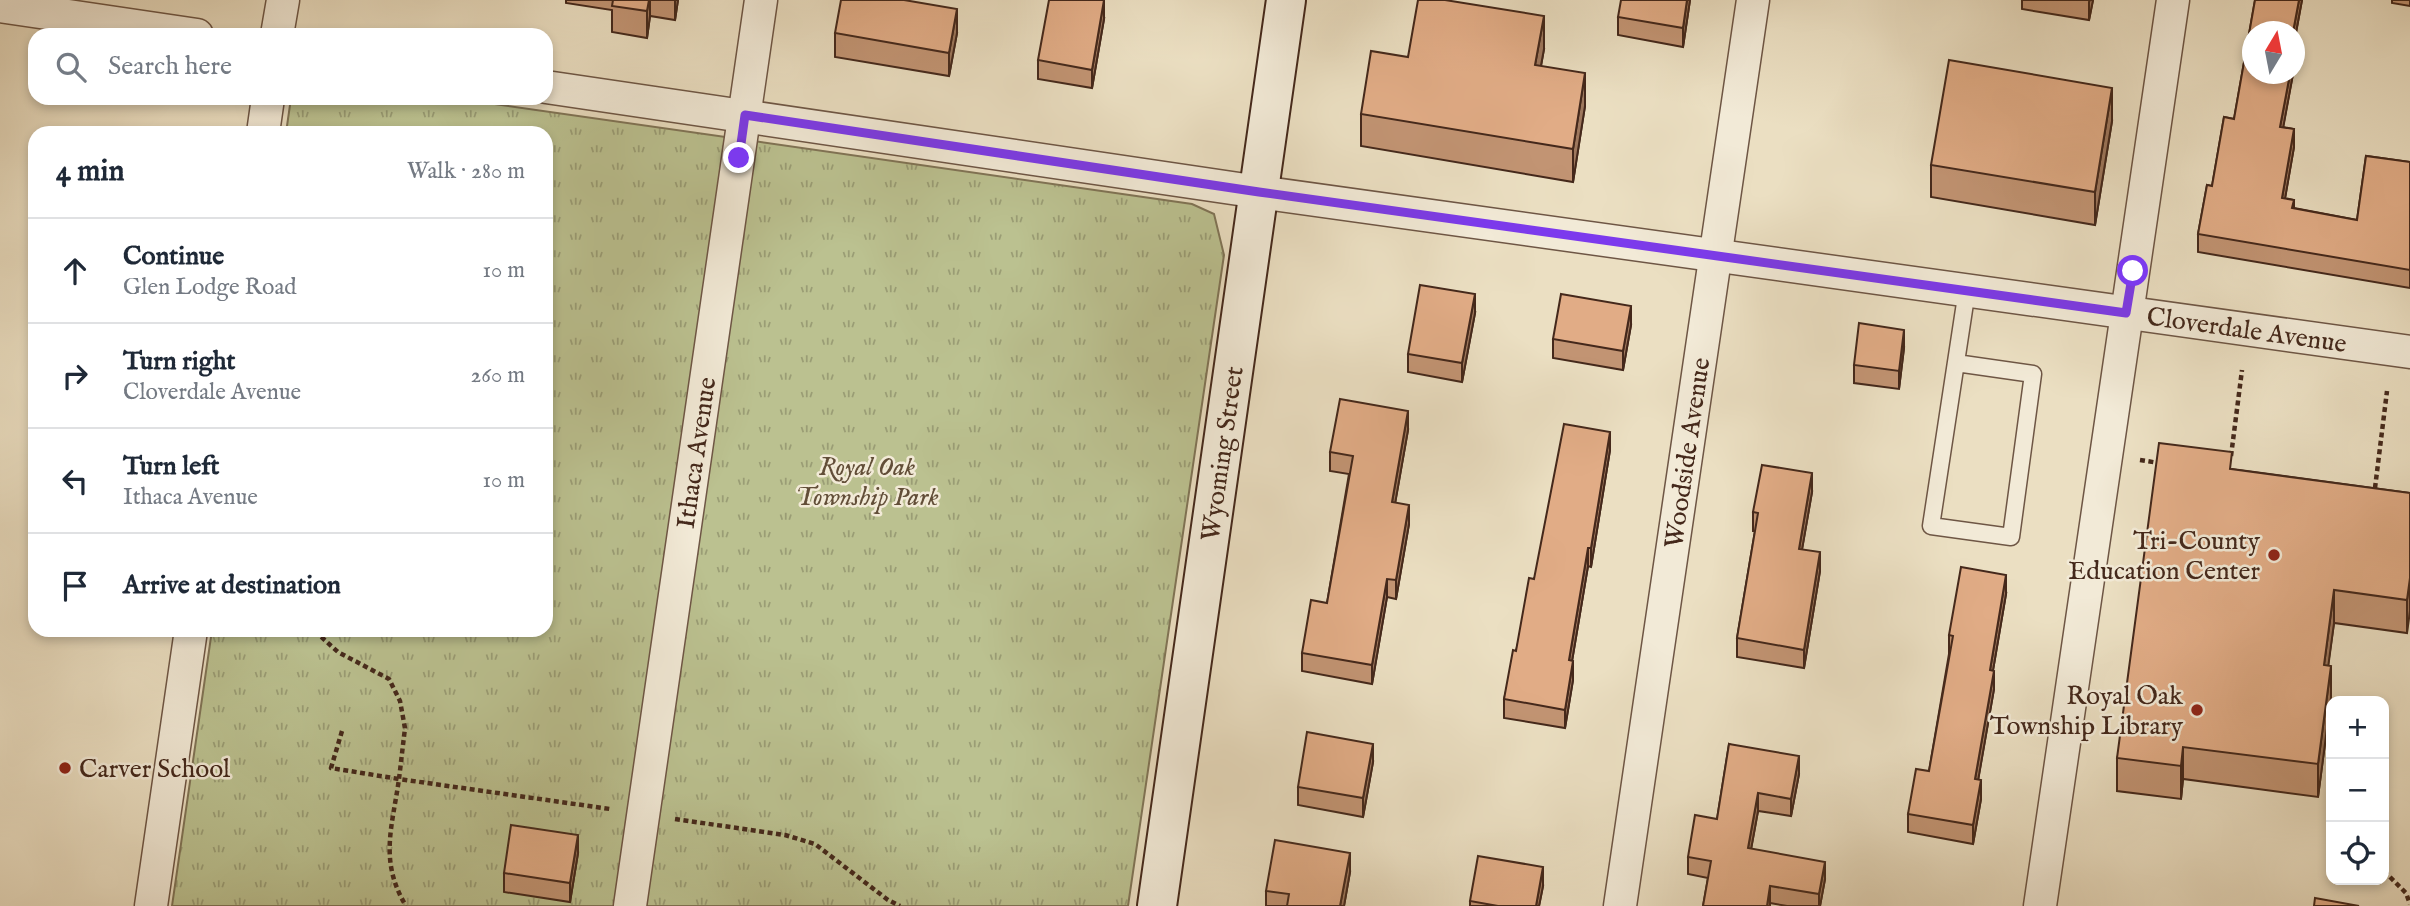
<!DOCTYPE html>
<html lang="en">
<head>
<meta charset="utf-8">
<style>
	:root { --surface:#fff; --page:#f2f2f3; --text:#1f2937; --muted:#747a83; --line:#e0e1e3 }
	body { margin:0; font-family:"IM FELL English",serif; background:var(--page); color:var(--text) }
	.controls { position:absolute; right:21px; bottom:21px; display:grid; overflow:hidden; border-radius:14px; box-shadow:0 4px 10px #0003 }
	.controls button { width:63px; height:63px; display:grid; place-items:center; padding:0; border:0; border-bottom:2px solid var(--line); background:var(--surface); color:var(--text); font:35px sans-serif }
	.compass { position:absolute; left:2242px; top:21px; width:63px; height:63px; border-radius:50%; background:var(--surface); box-shadow:0 4px 10px #0003; rotate:10deg }
	.stop { position:absolute; width:21px; height:21px; margin:-16px; border:5px solid #7c3aed; border-radius:50%; background:#fff }
	.stop.end { background:#7c3aed; border-color:#fff; box-shadow:0 2px 7px #0008 }
	.list { margin:0; padding:0; list-style:none }
	h2 { display:flex; justify-content:space-between; align-items:center; height:91px; margin:0; padding:0 28px; font-size:30px }
	h2 small { font-size:23px; font-weight:400; color:var(--muted) }
	.list li { display:grid; grid-template-columns:46px 1fr auto; gap:21px; align-items:center; box-sizing:border-box; height:105px; padding:0 28px; border-top:2px solid var(--line) }
	.list b { display:block; font-size:26px; white-space:nowrap }
	.list p { margin:0; font-size:23px; white-space:nowrap; color:var(--muted) }
	.list em { font-size:23px; font-style:normal; color:var(--muted) }
	.icon { flex:none; width:38px; height:38px; fill:none; stroke:currentColor; stroke-width:2; stroke-linecap:round; stroke-linejoin:round }
	.map { position:relative; flex:none; width:2410px; height:906px; overflow:hidden }
	.search { position:absolute; background:var(--surface); box-shadow:0 4px 10px #0003; left:28px; top:28px; width:525px; height:77px; display:flex; align-items:center; gap:18px; box-sizing:border-box; padding:0 24px; border-radius:21px; color:var(--muted); font-size:26px }
	.panel { position:absolute; background:var(--surface); box-shadow:0 4px 10px #0003; left:28px; top:126px; width:525px; height:511px; border-radius:21px }
	.map>svg:first-child { display:block }
	.park { fill:url(#park-tufts); stroke:#807456; stroke-width:2 }
	.lines { fill:none; stroke-linecap:round; stroke-linejoin:round }
	.lane-casing { stroke:#6e5645; stroke-width:19 }
	.street-casing { stroke:#6e5645; stroke-width:35 }
	.secondary-casing { stroke:#44281b; stroke-width:42 }
	.path { stroke:#44281b; stroke-width:4.5; stroke-dasharray:5 3.5; stroke-linecap:butt }
	.lane { stroke:#f2ead7; stroke-width:16 }
	.street { stroke:#f2ead7; stroke-width:32 }
	.secondary { stroke:#f2ead7; stroke-width:38 }
	.wall { fill:#c29473; stroke:#44281b; stroke-width:2 }
	.shaded-wall { fill:#9e785e; stroke:#44281b; stroke-width:2 }
	.building { fill:#e1ac86; stroke:#44281b; stroke-width:2 }
	.route { stroke:#7c3aed; stroke-width:9 }
	.poi-dot { fill:#8f2418; stroke:#f2ead7; stroke-width:2.5 }
	.labels { text-anchor:middle; stroke-width:5; stroke-linejoin:round; paint-order:stroke }
	.street-label { font-size:26px; fill:#44281b; stroke:#f2ead7 }
	.park-label { font-size:26px; font-style:italic; fill:#624e38; stroke:#f2ead7 }
	.poi-label { font-size:26px; fill:#44281b; stroke:#f2ead7; text-anchor:end }
</style>
</head>
<body>
<div class="map">
<svg width="2410" height="906" viewBox="0 0 2410 906">
	<defs>
		<pattern id="park-tufts" width="24" height="20" patternUnits="userSpaceOnUse" patternTransform="scale(1.75)"><rect width="24" height="20" fill="#bbc190"/><path d="M3 7l-1-3M5 7V3M7 7l1-3M15 17l-1-3M17 17v-4M19 17l1-3" fill="none" stroke="#9a9d75"/></pattern>
	</defs>
	<rect width="100%" height="100%" fill="#ebdfc2"/>
	<filter id="stains"><feTurbulence type="fractalNoise" baseFrequency=".00286" numOctaves="4"/><feColorMatrix values="0 0 0 0 .2 0 0 0 0 .09 0 0 0 0 .02 0 0 0 .5 -.17"/></filter>
	<radialGradient id="worn" r=".72"><stop offset=".6" stop-color="#630" stop-opacity="0"/><stop offset="1" stop-color="#630" stop-opacity=".3"/></radialGradient>
	<!-- park -->
	<path class="park" d="M291,98H453L1192,204L1214,214L1224,255L1128,906H172L212,630H546V133H286Z"/>
	<g class="lines">
		<!-- lane casing -->
		<g class="lane-casing">
			<path id="lane" d="M1956,363L2033,374L2011,537L1931,526L1967,290"/>
		</g>
		<!-- street casing -->
		<g class="street-casing">
			<g id="street">
				<path d="M0,6L197,35"/>
				<path d="M277,35L283,0"/>
				<path id="s1" d="M546,87L1259,192L2410,352"/>
				<path d="M263,133L268,98"/>
				<path d="M151,906L191,630"/>
				<path id="s2" d="M630,906L761,0"/>
				<path id="s3" d="M1620,906L1753,0"/>
				<path d="M2040,906L2173,0"/>
			</g>
		</g>
		<!-- secondary casing -->
		<g class="secondary-casing">
			<g id="secondary">
				<path id="s4" d="M1157,906L1286,0"/>
			</g>
		</g>
		<!-- path -->
		<path class="path" d="M2231,456L2242,370
			M2140,460L2159,463
			M2375,488L2387,391
			M317,630L318,634L338,652L389,679L400,701L405,728L399,779L610,809
			M342,731L331,768L399,779C392,828 379,861 406,906
			M675,819L785,835L815,844L888,900L900,906
			M2384,871L2406,893L2410,904"/>
		<!-- lane -->
		<use href="#lane" class="lane"/>
		<!-- street -->
		<use href="#street" class="street"/>
		<!-- secondary -->
		<use href="#secondary" class="secondary"/>
	</g>
	<!-- wall -->
	<path class="wall" d="M566,0H678L675,20L650,16L647,38L612,32V10L566,3Z
		M1690,0L1683,47L1618,35V17Z
		M2022,0H2093L2089,20L2022,9Z
		M2255,0H2302L2296,33L2297,51L2294,63V32H2252V74H2293L2283,127L2294,129V147L2285,198L2294,200V208L2357,220L2366,156L2410,162V288L2198,252V234L2207,185L2212,186L2224,117L2234,119Z
		M2392,0H2410V6L2392,3Z
		M1104,19L1092,88L1038,79V60Z
		M835,33H957L949,76L835,57Z
		M1544,49L1541,66L1585,106L1573,182L1361,146V114L1408,57Z
		M2112,121L2095,225L1931,197V165Z
		M1475,313L1462,382L1408,372V354Z
		M1631,325L1623,370L1553,358V339Z
		M1904,348L1899,389L1854,383V365Z
		M1408,430L1395,503L1409,524L1396,599L1387,597L1372,684L1302,671V653L1327,603L1349,474L1330,471V452Z
		M1610,450L1591,567L1588,566L1572,661L1573,680L1565,728L1504,718V699L1534,579Z
		M2232,469L2410,493L2407,633L2334,623L2328,665L2331,698L2318,797L2183,779L2181,799L2117,791V758Z
		M1812,492L1802,549L1820,571L1804,668L1737,657V638L1755,531H1753V512Z
		M2006,594L1993,670L1994,689L1978,780L1981,799L1973,844L1908,832V814L1929,771L1949,654V635Z
		M1729,744L1799,774L1791,816L1758,811L1751,849L1825,879L1820,906H1787L1770,903V906H1703L1708,878L1688,874V857L1717,819Z
		M1373,762L1363,817L1298,805V787Z
		M578,853L570,902L504,892V873Z
		M1350,872L1344,906H1266V891Z
		M1543,886L1539,906H1470V901Z"/>
	<!-- shaded-wall -->
	<path class="shaded-wall" d="M649,0H650V16L647,38V11Z
		M675,0H678L675,20Z
		M1104,0V19L1092,88V70Z
		M1687,0H1690L1683,47V28Z
		M2090,0H2093L2089,20V2Z
		M2299,0H2302L2294,43V32H2293Z
		M957,9V33L949,76V53Z
		M1544,16V49L1535,98V65Z
		M2297,33V51L2294,63V45Z
		M1585,73V106L1573,182V149Z
		M2290,74H2293L2280,145V127Z
		M2112,88V121L2095,225V192Z
		M2294,129V147L2282,216V198Z
		M1475,294V313L1462,382V363Z
		M1631,306V325L1623,370V351Z
		M1904,330V348L1899,389V371Z
		M1408,411V430L1392,521V502Z
		M1610,432V450L1591,567V548Z
		M1812,473V492L1799,567V549Z
		M1409,505V524L1396,599V580Z
		M1588,548V566L1569,679V660Z
		M1820,552V571L1804,668V650Z
		M2006,575V594L1990,688V670Z
		M2410,578V611L2407,633V600Z
		M1387,579V597L1372,684V665Z
		M2334,590V623L2324,698V665Z
		M1573,661V680L1565,728V710Z
		M2331,666V698L2318,797V764Z
		M1994,671V689L1975,798V779Z
		M1373,744V762L1363,817V798Z
		M2183,747V779L2181,799V766Z
		M1799,756V774L1791,816V799Z
		M1981,780V799L1973,844V825Z
		M1758,793V811L1748,866V848Z
		M578,835V853L570,902V883Z
		M1350,853V872L1344,906H1340Z
		M1825,862V879L1820,906H1819V894Z
		M1543,867V886L1539,906H1536Z
		M1770,886V906H1767Z"/>
	<!-- building -->
	<path class="building" d="M613,0H649L647,11L612,6Z
		M841,0H904L957,9L949,53L835,33Z
		M1049,0H1104L1092,70L1038,60Z
		M1418,0H1445L1544,16L1535,65L1585,73L1573,149L1361,114L1371,51L1408,57Z
		M1621,0H1687L1683,28L1618,17Z
		M2255,0H2299L2293,32H2252V74H2290L2280,127L2294,129L2282,198L2294,200L2292,208L2357,220L2366,156L2410,162V270L2198,234L2207,185L2212,186L2224,117L2234,119Z
		M1949,60L2112,88L2095,192L1931,165Z
		M1420,285L1475,294L1462,363L1408,354Z
		M1561,294L1631,306L1623,351L1553,339Z
		M1859,323L1904,330L1899,371L1854,365Z
		M1340,399L1408,411L1392,502L1409,505L1396,580L1387,579L1372,665L1302,653L1311,600L1327,603L1353,456L1330,452Z
		M1564,424L1610,432L1591,548H1588L1569,660L1573,661L1565,710L1504,699L1513,650L1516,651L1529,578L1534,579Z
		M2159,443L2232,452L2230,469L2410,493V578L2407,600L2334,590L2324,665L2331,666L2318,764L2183,747L2181,766L2117,758Z
		M1762,465L1812,473L1799,549L1820,552L1804,650L1737,638L1758,513L1753,512Z
		M1961,567L2006,575L1990,670L1994,671L1975,779L1981,780L1973,825L1908,814L1916,769L1929,771L1953,636L1949,635Z
		M1307,732L1373,744L1363,798L1298,787Z
		M1729,744L1799,756L1791,799L1758,793L1748,848L1825,862L1819,894L1770,886L1767,906H1703L1711,861L1688,857L1695,815L1717,819Z
		M511,825L578,835L570,883L504,873Z
		M1275,840L1350,853L1340,906H1287L1289,894L1266,891Z
		M1478,856L1543,867L1536,906H1498L1470,901Z
		M2315,898L2359,906H2314Z"/>
	<g class="lines">
		<!-- route -->
		<path class="route" d="M739,158L745,115L1259,192L2126,313L2133,271"/>
	</g>
	<!-- markers -->
	<g class="poi-dot">
		<circle cx="2274" cy="555" r="7"/>
		<circle cx="2197" cy="710" r="7"/>
		<circle cx="65" cy="768" r="7"/>
	</g>
	<g class="labels">
		<!-- street labels -->
		<g class="street-label">
			<text dy="9" stroke="none"><textPath href="#s1" startOffset="1718">Cloverdale Avenue</textPath></text>
			<text dy="9" stroke="none"><textPath href="#s2" startOffset="458">Ithaca Avenue</textPath></text>
			<text dy="9" stroke="none"><textPath href="#s4" startOffset="457">Wyoming Street</textPath></text>
			<text dy="9" stroke="none"><textPath href="#s3" startOffset="458">Woodside Avenue</textPath></text>
		</g>
		<!-- park labels -->
		<g class="park-label">
			<text x="867" y="475">Royal Oak<tspan x="867" dy="30">Township Park</tspan></text>
		</g>
		<!-- poi labels -->
		<g class="poi-label">
			<text x="2260" y="549">Tri-County<tspan x="2260" dy="30">Education Center</tspan></text>
			<text x="2183" y="704">Royal Oak<tspan x="2183" dy="30">Township Library</tspan></text>
			<text x="79" y="777" text-anchor="start">Carver School</text>
		</g>
	</g>
	<rect width="100%" height="100%" filter="url(#stains)"/>
	<rect width="100%" height="100%" fill="url(#worn)"/>
</svg>
<div class="controls">
<button>+</button>
<button>−</button>
<button><svg class="icon" aria-label="locate" viewBox="0 0 24 24"><circle cx="12" cy="12" r="6"/><path d="M12 2v4M12 18v4M2 12h4M18 12h4"/></svg></button>
</div>
<svg class="compass" viewBox="-18 -18 36 36"><path d="M0-13l5 13h-10z" fill="#e53935"/><path d="M0 13l5-13h-10z" fill="#747a83"/></svg>
<div class="stop" style="left:2133px;top:271px"></div>
<div class="stop end" style="left:739px;top:158px"></div>
<div class="search"><svg class="icon" aria-label="search" viewBox="0 0 24 24"><circle cx="10" cy="10" r="6"/><path d="M15 15l6 6"/></svg>Search here</div>
<section class="panel">
<h2>4 min<small>Walk · 280 m</small></h2>
<ul class="list">
<li><svg class="icon" aria-label="ahead" viewBox="0 0 24 24"><path d="M12 20V5M6 11l6-6 6 6"/></svg><div><b>Continue</b><p>Glen Lodge Road</p></div><em>10 m</em></li>
<li><svg class="icon" aria-label="right" viewBox="0 0 24 24"><path d="M7 20v-9h11M14 6l5 5-5 5"/></svg><div><b>Turn right</b><p>Cloverdale Avenue</p></div><em>260 m</em></li>
<li><svg class="icon" aria-label="left" viewBox="0 0 24 24"><path d="M17 20v-9H6M10 6l-5 5 5 5"/></svg><div><b>Turn left</b><p>Ithaca Avenue</p></div><em>10 m</em></li>
<li><svg class="icon" aria-label="arrive" viewBox="0 0 24 24"><path d="M6 21V4h12l-3 4 3 4H6"/></svg><div><b>Arrive at destination</b></div></li>
</ul>
</section>
</div>
</body>
</html>
